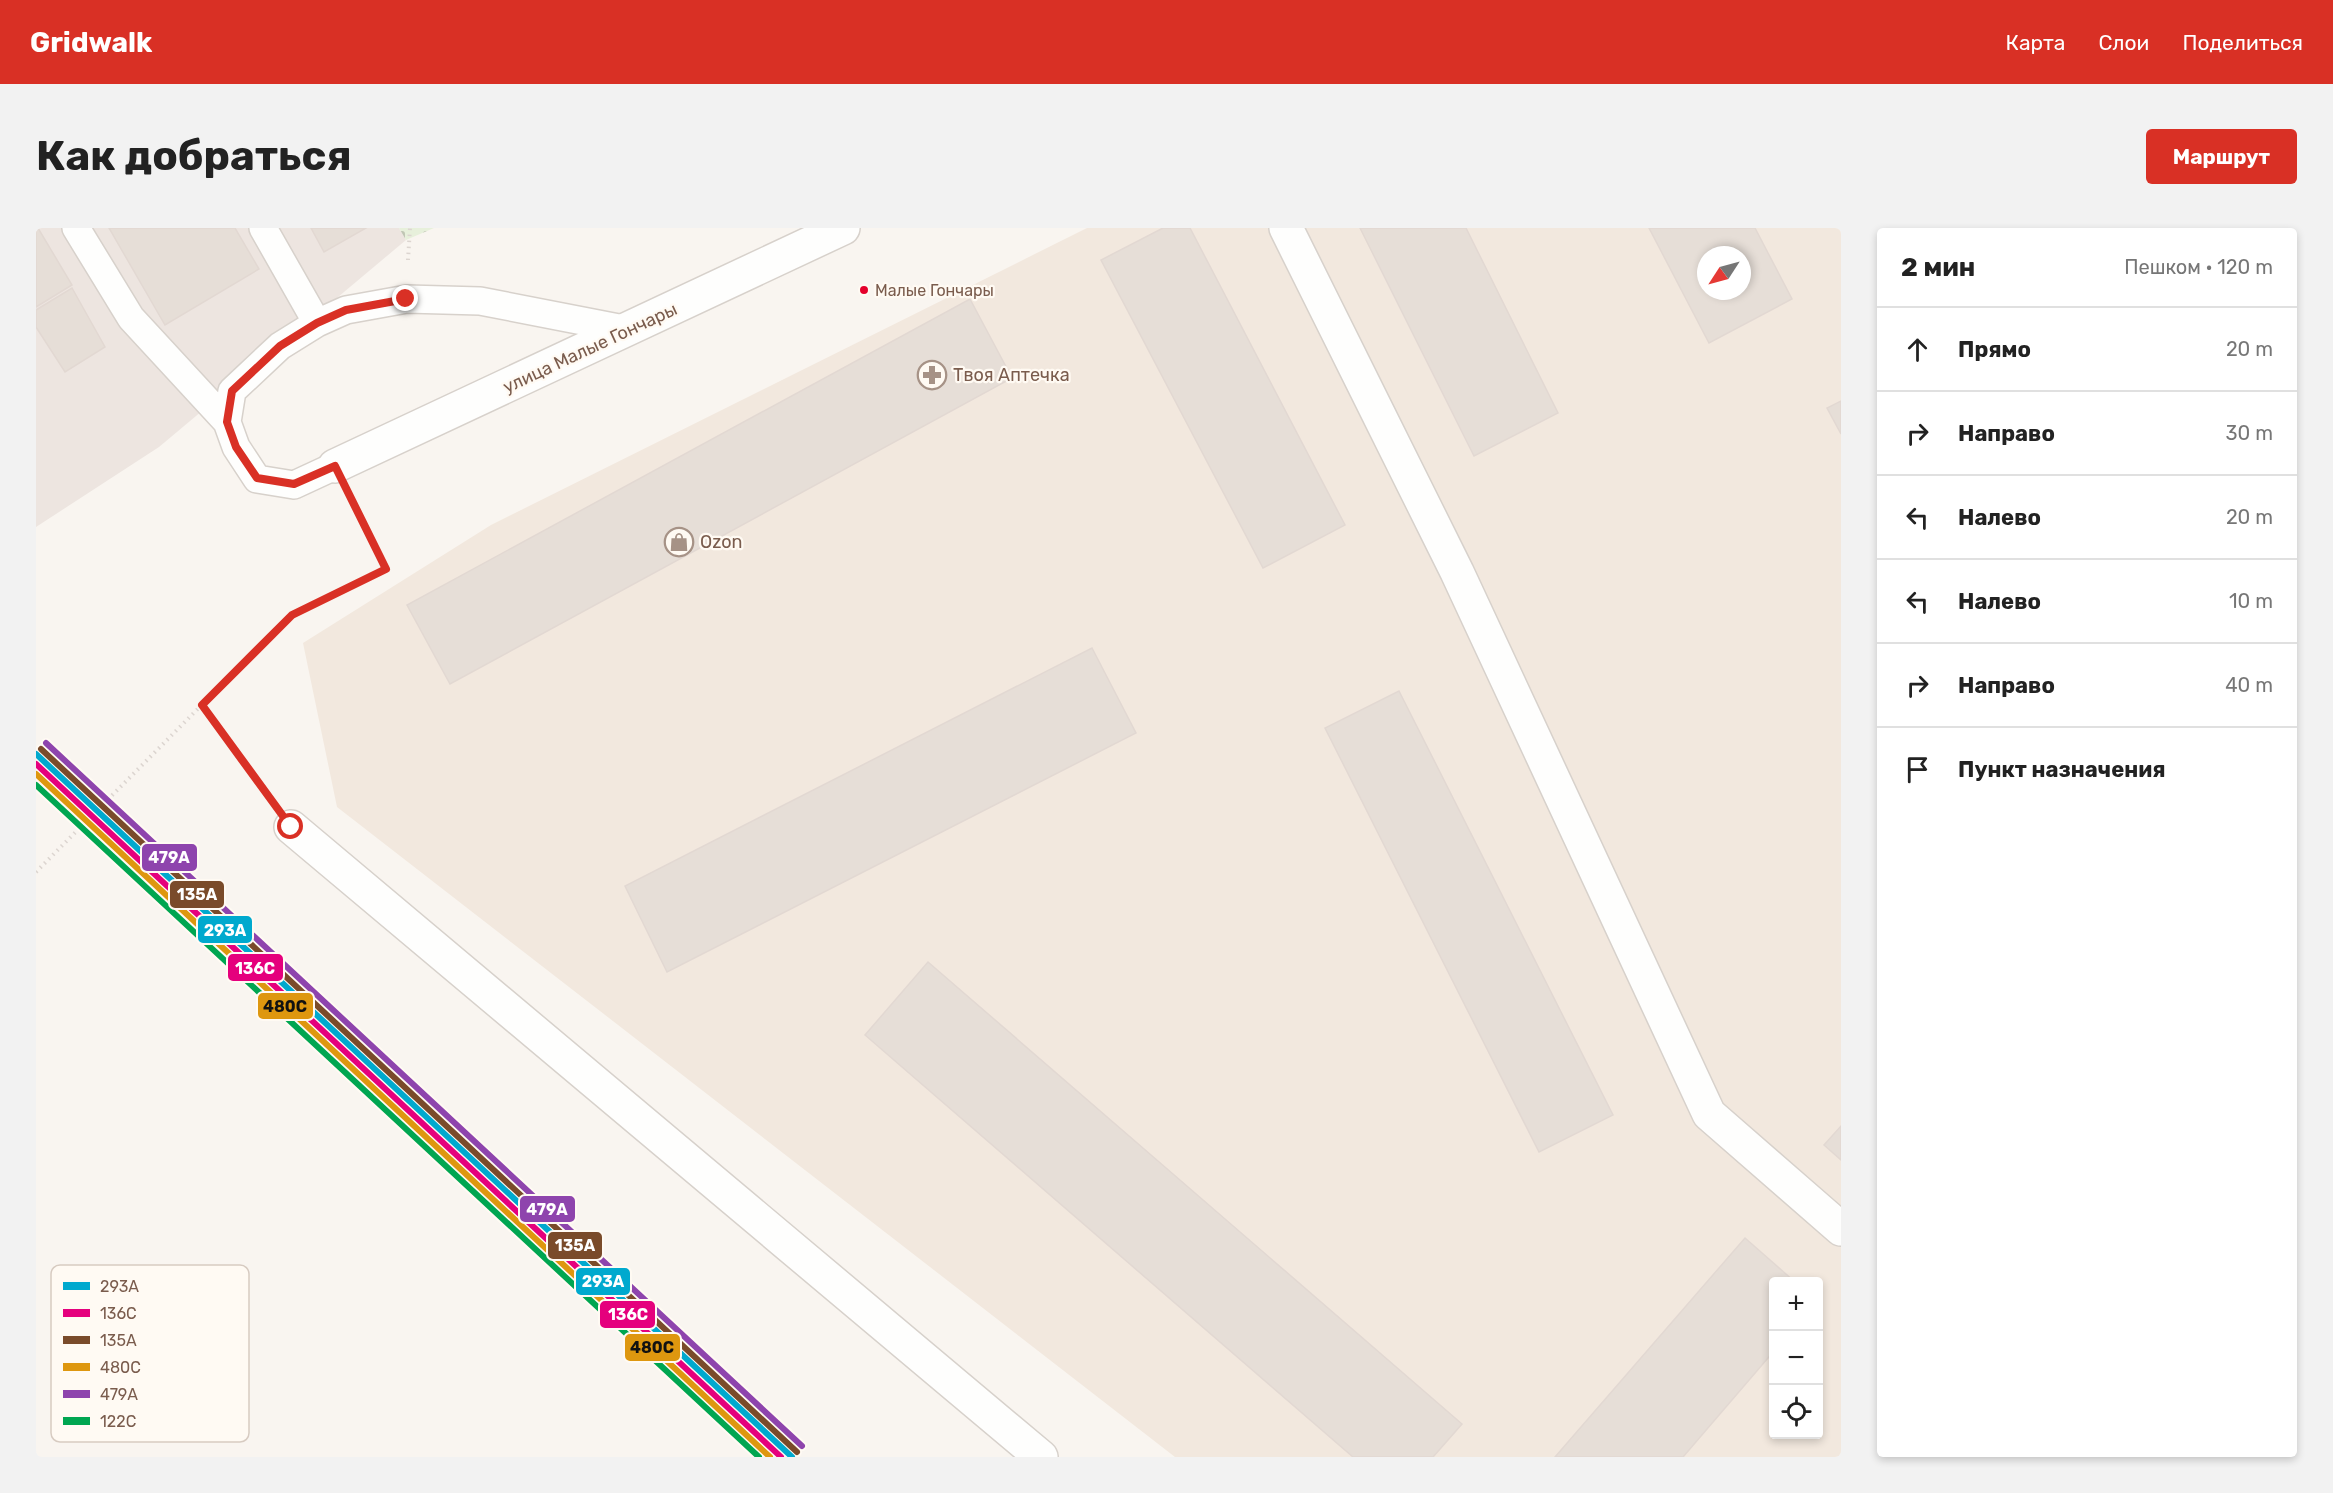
<!DOCTYPE html>
<html lang="ru">
<head>
<meta charset="utf-8">
<style>
	:root { --surface:#fff; --page:#f2f2f2; --text:#222; --muted:#767676; --line:#e0e0e0; --accent:#d93025 }
	body { margin:0; font-family:Rubik,sans-serif; background:var(--page); color:var(--text) }
	.controls { position:absolute; right:18px; bottom:18px; display:grid; overflow:hidden; border-radius:6px; box-shadow:0 3px 9px #0003 }
	.controls button { width:54px; height:54px; display:grid; place-items:center; padding:0; border:0; border-bottom:2px solid var(--line); background:var(--surface); color:var(--text); font:30px sans-serif }
	.compass { position:absolute; left:1661px; top:18px; width:54px; height:54px; border-radius:50%; background:var(--surface); box-shadow:0 3px 9px #0003; rotate:234deg }
	.stop { position:absolute; width:18px; height:18px; margin:-14px; border:4px solid #d93025; border-radius:50%; background:#fff }
	.stop.end { background:#d93025; border-color:#fff; box-shadow:0 2px 6px #0008 }
	.list { margin:0; padding:0; list-style:none }
	h2 { display:flex; justify-content:space-between; align-items:center; height:78px; margin:0; padding:0 24px; font-size:26px }
	h2 small { font-size:20px; font-weight:400; color:var(--muted) }
	.list li { display:grid; grid-template-columns:39px 1fr auto; gap:18px; align-items:center; box-sizing:border-box; height:84px; padding:0 24px; border-top:2px solid var(--line) }
	.list b { display:block; font-size:22px; white-space:nowrap }
	.list em { font-size:20px; font-style:normal; color:var(--muted) }
	.icon { flex:none; width:33px; height:33px; fill:none; stroke:currentColor; stroke-width:2; stroke-linecap:round; stroke-linejoin:round }
	.map { position:relative; flex:none; width:1805px; height:1229px; overflow:hidden; border-radius:6px }
	header { display:flex; align-items:center; gap:36px; box-sizing:border-box; height:84px; padding:0 30px; background:var(--accent); color:#fff }
	header strong { font-size:28px }
	nav { display:flex; gap:33px; margin-inline-start:auto; font-size:21px }
	.intro { display:flex; align-items:center; justify-content:space-between; box-sizing:border-box; height:144px; padding:0 36px }
	h1 { margin:0; font-size:42px }
	.button { padding:15px 27px; border-radius:6px; background:var(--accent); color:#fff; font-size:21px; font-weight:700 }
	main { display:flex; gap:36px; padding:0 36px }
	aside { flex:1; background:var(--surface); border-radius:6px; box-shadow:0 3px 9px #0003 }
	.map>svg:first-child { display:block }
	.residential { fill:#f2e8de; fill-rule:evenodd }
	.industrial { fill:#ede5e0 }
	.cemetery { fill:url(#cemetery-stones) }
	.building { fill:#e6ded7; stroke:#e2d8d2; stroke-width:1.5; fill-rule:evenodd }
	.lines { fill:none; stroke-linecap:round; stroke-linejoin:round }
	.service-casing { stroke:#d7d1cb; stroke-width:30 }
	.minor-casing { stroke:#d7d1cb; stroke-width:36 }
	.path { stroke:#dcd5d0; stroke-width:4; stroke-dasharray:1.5 4.5; stroke-linecap:butt }
	.service { stroke:#fefefd; stroke-width:27 }
	.minor { stroke:#fefefd; stroke-width:33 }
	.rail-1-casing { stroke:#fffaf3; stroke-width:10 }
	.rail-2-casing { stroke:#fffaf3; stroke-width:10 }
	.rail-3-casing { stroke:#fffaf3; stroke-width:10 }
	.rail-4-casing { stroke:#fffaf3; stroke-width:10 }
	.rail-5-casing { stroke:#fffaf3; stroke-width:10 }
	.rail-6-casing { stroke:#fffaf3; stroke-width:10 }
	.rail-1 { stroke:#00a9ce; stroke-width:6 }
	.rail-2 { stroke:#e5007d; stroke-width:6 }
	.rail-3 { stroke:#7a4b2a; stroke-width:6 }
	.rail-4 { stroke:#de970f; stroke-width:6 }
	.rail-5 { stroke:#8e44ad; stroke-width:6 }
	.rail-6 { stroke:#00a651; stroke-width:6 }
	.route { stroke:#d93025; stroke-width:8 }
	.bus-dot { fill:#e4002b; stroke:#fffaf3; stroke-width:2 }
	.labels { text-anchor:middle; stroke-width:4.5; stroke-linejoin:round; paint-order:stroke }
	.bus-label { font-size:16px; fill:#7a5c4d; stroke:#fffaf3; text-anchor:start }
	.street-label { font-size:18px; fill:#7a5c4d; stroke:#fffaf3 }
	.poi-label { font-size:18px; fill:#7a5c4d; stroke:#fffaf3; text-anchor:start }
	.key { fill:#fffaf3; stroke:#d7cbc1; stroke-width:1.5 }
	.key-label { font-size:16px; fill:#7a5c4d }
	.line-badge { stroke:#fffaf3; stroke-width:2 }
	.badge-label { font-size:16px; text-anchor:middle; font-weight:bold; fill:#fff }
	.pale-badge-label { font-size:16px; text-anchor:middle; font-weight:bold; fill:#111 }
</style>
</head>
<body>
<header>
<strong>Gridwalk</strong>
<nav><a>Карта</a><a>Слои</a><a>Поделиться</a></nav>
</header>
<div class="intro"><h1>Как добраться</h1><a class="button">Маршрут</a></div>
<main>
<div class="map">
<svg width="1805" height="1229" viewBox="0 0 1805 1229">
	<defs>
		<pattern id="cemetery-stones" width="16" height="16" patternUnits="userSpaceOnUse" patternTransform="scale(1.5)"><rect width="16" height="16" fill="#e7f0db"/><path d="M2 7V4a2 2 0 0 1 4 0v3zM10 15v-3a2 2 0 0 1 4 0v3z" fill="#c0c6b4"/></pattern>
	</defs>
	<rect width="100%" height="100%" fill="#f9f5f0"/>
	<!-- residential -->
	<path class="residential" d="M1051,0H1805V1229H1139L301,579L267,415L455,297ZM1670,27H1706V63H1670ZM1738,1054H1782V1206H1738Z"/>
	<!-- industrial -->
	<path class="industrial" d="M0,0H363L370,12L123,219L0,299Z"/>
	<!-- cemetery -->
	<path class="cemetery" d="M363,0H398L370,12Z"/>
	<!-- building -->
	<path class="building" d="M0,0H2L36,57L0,79Z
		M73,0H199L223,41L129,97Z
		M275,0H330L288,24Z
		M1127,0H1154L1309,297L1227,340L1065,32Z
		M1324,0H1430L1522,185L1438,228Z
		M1613,0H1719L1756,71L1673,115ZM1670,27H1706V63H1670Z
		M36,60L69,119L29,144L0,99V82Z
		M934,71L976,150L414,456L371,377Z
		M1805,173V206L1791,180Z
		M1056,420L1100,505L631,744L589,658Z
		M1363,463L1577,887L1503,924L1289,500Z
		M892,734L1426,1196L1397,1229H1317L829,807Z
		M1805,898V932L1788,917Z
		M1709,1010L1759,1054H1738V1123L1647,1229H1519Z"/>
	<g class="lines">
		<!-- service casing -->
		<g class="service-casing">
			<path id="service" d="M40,0L95,90L191,194
				M227,0L281,95
				M299,238L258,257L221,251L200,219L191,194L196,163L244,118L281,95L310,82L371,71L444,73L593,102"/>
		</g>
		<!-- minor casing -->
		<g class="minor-casing">
			<path id="minor" d="M1250,0L1421,344L1673,886L1805,1001
				M299,238L807,0
				M255,599L1005,1229"/>
		</g>
		<!-- path -->
		<path class="path" d="M372,32L374,0
			M167,477L230,565
			M0,644L256,386L350,341L318,276"/>
		<!-- service -->
		<use href="#service" class="service"/>
		<!-- minor -->
		<use href="#minor" class="minor"/>
		<!-- rail-1 casing -->
		<g class="rail-1-casing">
			<path id="rail-1" d="M0,526L756,1229"/>
		</g>
		<!-- rail-2 casing -->
		<g class="rail-2-casing">
			<path id="rail-2" d="M0,536L745,1229"/>
		</g>
		<!-- rail-3 casing -->
		<g class="rail-3-casing">
			<path id="rail-3" d="M5,521L761,1224"/>
		</g>
		<!-- rail-4 casing -->
		<g class="rail-4-casing">
			<path id="rail-4" d="M0,546L734,1229"/>
		</g>
		<!-- rail-5 casing -->
		<g class="rail-5-casing">
			<path id="rail-5" d="M10,515L766,1218"/>
		</g>
		<!-- rail-6 casing -->
		<g class="rail-6-casing">
			<path id="rail-6" d="M0,557L723,1229"/>
		</g>
		<!-- rail-1 -->
		<use href="#rail-1" class="rail-1"/>
		<!-- rail-2 -->
		<use href="#rail-2" class="rail-2"/>
		<!-- rail-3 -->
		<use href="#rail-3" class="rail-3"/>
		<!-- rail-4 -->
		<use href="#rail-4" class="rail-4"/>
		<!-- rail-5 -->
		<use href="#rail-5" class="rail-5"/>
		<!-- rail-6 -->
		<use href="#rail-6" class="rail-6"/>
	</g>
	<g class="lines">
		<!-- route -->
		<path class="route" d="M255,599L166,477L256,387L350,341L299,238L258,256L221,250L200,219L191,194L196,163L244,118L281,95L310,82L370,71"/>
	</g>
	<!-- icons -->
	<defs>
		<g id="pharmacy-ring" transform="scale(1.5)"><circle r="9.5" fill="#fffaf3" stroke="#a69286" stroke-width="1.5"/><path d="M-2-6h4v4h4v4h-4v4h-4v-4h-4v-4h4Z" fill="#a69286"/></g>
		<g id="shop-ring" transform="scale(1.5)"><circle r="9.5" fill="#fffaf3" stroke="#a69286" stroke-width="1.5"/><path d="M-5-2.5h2.3a2.7 3.5 0 0 1 5.4 0H5L5.5 6h-11ZM-1.5-2.5h3a1.5 2.3 0 0 0-3 0Z" fill="#a69286"/></g>
	</defs>
	<g fill-rule="evenodd">
		<use href="#pharmacy-ring" x="896" y="147"/>
		<use href="#shop-ring" x="643" y="314"/>
	</g>
	<!-- markers -->
	<circle class="bus-dot" cx="828" cy="62" r="5"/>
	<g class="labels">
		<!-- bus labels -->
		<g class="bus-label">
			<text x="839" y="68">Малые Гончары</text>
		</g>
		<!-- street labels -->
		<g class="street-label">
			<text transform="translate(554 120) rotate(-25)" y="6">улица Малые Гончары</text>
		</g>
		<!-- poi labels -->
		<g class="poi-label">
			<text x="917" y="153">Твоя Аптечка</text>
			<text x="664" y="320">Ozon</text>
		</g>
	</g>
	<!-- legend -->
	<rect x="15" y="1037" width="198" height="177" rx="9" class="key"/>
	<rect x="27" y="1054" width="27" height="8" fill="#00a9ce"/>
	<rect x="27" y="1081" width="27" height="8" fill="#e5007d"/>
	<rect x="27" y="1108" width="27" height="8" fill="#7a4b2a"/>
	<rect x="27" y="1135" width="27" height="8" fill="#de970f"/>
	<rect x="27" y="1162" width="27" height="8" fill="#8e44ad"/>
	<rect x="27" y="1189" width="27" height="8" fill="#00a651"/>
	<g class="key-label">
		<text x="64" y="1064">293А</text>
		<text x="64" y="1091">136С</text>
		<text x="64" y="1118">135А</text>
		<text x="64" y="1145">480С</text>
		<text x="64" y="1172">479А</text>
		<text x="64" y="1199">122С</text>
	</g>
	<g class="line-badge">
		<rect x="105" y="615" width="57" height="29" rx="6" fill="#8e44ad"/>
		<rect x="133" y="652" width="56" height="29" rx="6" fill="#7a4b2a"/>
		<rect x="161" y="687" width="56" height="29" rx="6" fill="#00a9ce"/>
		<rect x="191" y="725" width="57" height="29" rx="6" fill="#e5007d"/>
		<rect x="221" y="764" width="57" height="28" rx="6" fill="#de970f"/>
		<rect x="483" y="967" width="57" height="28" rx="6" fill="#8e44ad"/>
		<rect x="511" y="1003" width="56" height="29" rx="6" fill="#7a4b2a"/>
		<rect x="539" y="1039" width="56" height="29" rx="6" fill="#00a9ce"/>
		<rect x="563" y="1072" width="57" height="29" rx="6" fill="#e5007d"/>
		<rect x="588" y="1105" width="57" height="29" rx="6" fill="#de970f"/>
	</g>
	<g class="badge-label">
		<text x="133" y="635">479А</text>
		<text x="161" y="672">135А</text>
		<text x="189" y="708">293А</text>
		<text x="219" y="746">136С</text>
		<text x="511" y="987">479А</text>
		<text x="539" y="1023">135А</text>
		<text x="567" y="1059">293А</text>
		<text x="592" y="1092">136С</text>
	</g>
	<g class="pale-badge-label">
		<text x="249" y="784">480С</text>
		<text x="616" y="1125">480С</text>
	</g>
</svg>
<div class="controls">
<button>+</button>
<button>−</button>
<button><svg class="icon" aria-label="locate" viewBox="0 0 24 24"><circle cx="12" cy="12" r="6"/><path d="M12 2v4M12 18v4M2 12h4M18 12h4"/></svg></button>
</div>
<svg class="compass" viewBox="-18 -18 36 36"><path d="M0-13l5 13h-10z" fill="#e53935"/><path d="M0 13l5-13h-10z" fill="#767676"/></svg>
<div class="stop" style="left:255px;top:599px"></div>
<div class="stop end" style="left:370px;top:71px"></div>
</div>
<aside>
<h2>2 мин<small>Пешком · 120 m</small></h2>
<ul class="list">
<li><svg class="icon" aria-label="ahead" viewBox="0 0 24 24"><path d="M12 20V5M6 11l6-6 6 6"/></svg><div><b>Прямо</b></div><em>20 m</em></li>
<li><svg class="icon" aria-label="right" viewBox="0 0 24 24"><path d="M7 20v-9h11M14 6l5 5-5 5"/></svg><div><b>Направо</b></div><em>30 m</em></li>
<li><svg class="icon" aria-label="left" viewBox="0 0 24 24"><path d="M17 20v-9H6M10 6l-5 5 5 5"/></svg><div><b>Налево</b></div><em>20 m</em></li>
<li><svg class="icon" aria-label="left" viewBox="0 0 24 24"><path d="M17 20v-9H6M10 6l-5 5 5 5"/></svg><div><b>Налево</b></div><em>10 m</em></li>
<li><svg class="icon" aria-label="right" viewBox="0 0 24 24"><path d="M7 20v-9h11M14 6l5 5-5 5"/></svg><div><b>Направо</b></div><em>40 m</em></li>
<li><svg class="icon" aria-label="arrive" viewBox="0 0 24 24"><path d="M6 21V4h12l-3 4 3 4H6"/></svg><div><b>Пункт назначения</b></div></li>
</ul>
</aside>
</main>
</body>
</html>
